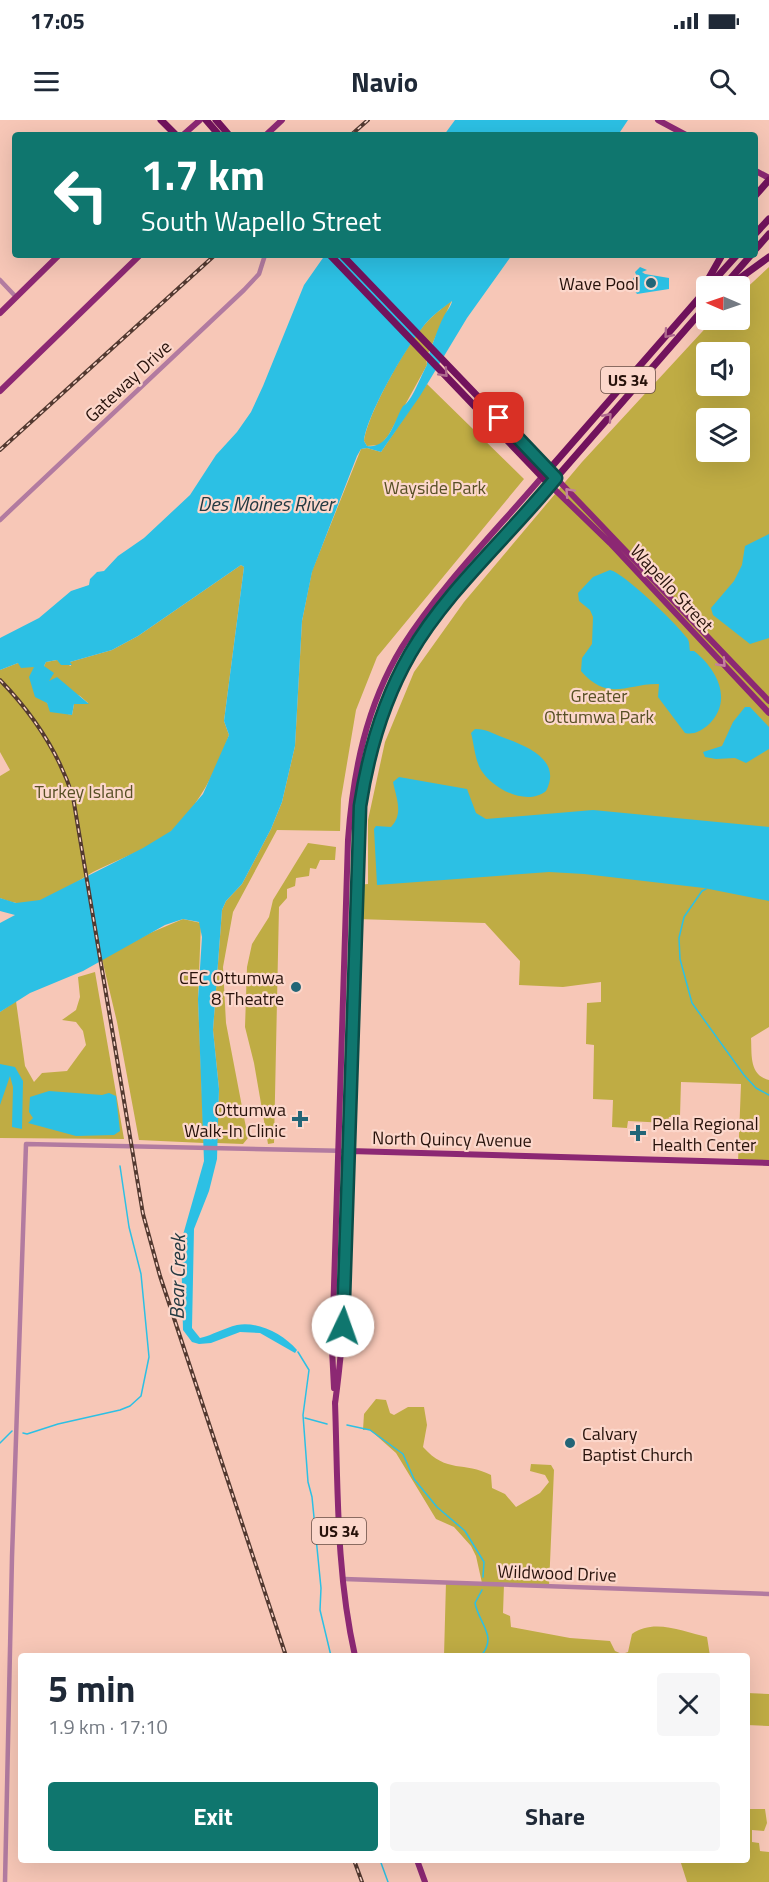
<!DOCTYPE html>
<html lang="en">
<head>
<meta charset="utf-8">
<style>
	:root { --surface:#fff; --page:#f6f6f7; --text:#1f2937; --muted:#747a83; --accent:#0f766e }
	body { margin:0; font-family:"Titillium Web",sans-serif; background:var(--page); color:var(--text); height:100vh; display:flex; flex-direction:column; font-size:22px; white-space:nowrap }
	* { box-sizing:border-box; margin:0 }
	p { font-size:20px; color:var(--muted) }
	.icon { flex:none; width:33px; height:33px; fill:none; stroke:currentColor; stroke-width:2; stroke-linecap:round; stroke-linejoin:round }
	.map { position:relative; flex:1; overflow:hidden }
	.details { position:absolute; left:18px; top:1533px; width:732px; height:210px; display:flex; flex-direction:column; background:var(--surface); border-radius:6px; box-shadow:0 6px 24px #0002 }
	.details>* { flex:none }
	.top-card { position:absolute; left:12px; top:12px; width:746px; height:126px; border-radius:6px; box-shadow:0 6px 24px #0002; background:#0f766e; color:#fff; overflow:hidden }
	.needle { width:39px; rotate:272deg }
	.tools { position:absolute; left:696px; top:156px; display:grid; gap:12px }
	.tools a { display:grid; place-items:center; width:54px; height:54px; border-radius:6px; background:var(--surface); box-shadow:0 6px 24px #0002; font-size:30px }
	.pin { position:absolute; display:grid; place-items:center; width:51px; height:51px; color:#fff; margin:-26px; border-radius:12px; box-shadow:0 3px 9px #0006 }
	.me { position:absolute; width:66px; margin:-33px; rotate:3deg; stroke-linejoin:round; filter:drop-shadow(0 0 4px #0008) }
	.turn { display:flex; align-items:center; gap:21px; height:126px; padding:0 30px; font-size:27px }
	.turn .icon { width:78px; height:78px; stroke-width:2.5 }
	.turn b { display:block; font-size:42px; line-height:51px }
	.round { display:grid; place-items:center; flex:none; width:63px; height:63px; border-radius:6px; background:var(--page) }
	.head { display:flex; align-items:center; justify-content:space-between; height:102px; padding:0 30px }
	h1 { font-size:36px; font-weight:700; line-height:45px }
	.primary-button { display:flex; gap:12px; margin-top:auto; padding:12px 30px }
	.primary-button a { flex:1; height:69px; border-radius:6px; background:var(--accent); color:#fff; font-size:24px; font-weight:700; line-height:69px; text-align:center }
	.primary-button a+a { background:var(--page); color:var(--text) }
	.status { display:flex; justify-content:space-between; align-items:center; height:42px; padding:0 30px; background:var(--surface); direction:ltr }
	.status svg { height:16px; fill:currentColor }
	header { display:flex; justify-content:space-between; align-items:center; height:78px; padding:0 30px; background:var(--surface); font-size:27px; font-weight:700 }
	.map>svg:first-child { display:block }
	.green { fill:#bfac44; fill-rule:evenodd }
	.water { fill:#2cc0e4; fill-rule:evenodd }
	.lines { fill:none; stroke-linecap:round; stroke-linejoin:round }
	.stream { stroke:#2cc0e4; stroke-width:1.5 }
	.minor { stroke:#b27ba0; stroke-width:4.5 }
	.major { stroke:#8c2873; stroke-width:6 }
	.highway { stroke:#72135d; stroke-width:7 }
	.rail-casing { stroke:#533930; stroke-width:4 }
	.rail { stroke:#fcd7cb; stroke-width:1.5; stroke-dasharray:4.5; stroke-linecap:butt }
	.oneway { stroke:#b06b8e }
	.oneway2 { stroke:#c4809f }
	.route-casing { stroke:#0a4d48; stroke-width:15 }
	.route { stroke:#0f766e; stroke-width:10 }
	.poi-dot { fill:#226577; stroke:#fcd7cb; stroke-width:2 }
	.labels { text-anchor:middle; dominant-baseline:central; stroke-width:4.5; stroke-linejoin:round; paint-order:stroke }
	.shield { fill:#fcd7cb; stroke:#674d45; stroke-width:1.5 }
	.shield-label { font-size:16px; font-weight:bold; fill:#27120b }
	.poi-label { font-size:18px; fill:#27120b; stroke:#fcd7cb; text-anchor:end }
	.street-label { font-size:18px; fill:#27120b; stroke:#fcd7cb }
	.park-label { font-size:18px; fill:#585025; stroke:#fcd7cb }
	.water-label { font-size:20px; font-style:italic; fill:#233a42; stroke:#fcd7cb }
</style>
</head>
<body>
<div class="status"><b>17:05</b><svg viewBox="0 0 49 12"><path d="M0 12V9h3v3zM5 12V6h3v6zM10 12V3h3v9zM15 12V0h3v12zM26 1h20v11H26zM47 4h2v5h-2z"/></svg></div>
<header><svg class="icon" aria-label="menu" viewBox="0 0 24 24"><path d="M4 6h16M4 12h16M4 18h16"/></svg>Navio<svg class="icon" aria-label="search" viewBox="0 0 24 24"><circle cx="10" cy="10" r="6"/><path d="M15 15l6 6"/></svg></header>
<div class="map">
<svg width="769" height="1762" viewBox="0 0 769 1762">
	<rect width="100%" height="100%" fill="#f7c7b7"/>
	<path class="green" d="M769,147V907L751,918C752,935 749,955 769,960V1043L738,1042L741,964L681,962L680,996L669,997L667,1003L628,1001L627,1008L612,1007L613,980L593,979L594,925L586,924L587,883L601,882V862L563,867L519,865L520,841L485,803L356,799L357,765L368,764V700L385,622L414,552L464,482L582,342L713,200H740V174ZM706,232H740V266H706ZM706,298H740V332H706Z
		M452,180L426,238L427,245L388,316L380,325L367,326L364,321C368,293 407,223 427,202C434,194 444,187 452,180Z
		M427,264L524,359L377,537L356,590L341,679L340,711L277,710L233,792L223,847L226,903L248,1018L243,1024L217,1023L219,969L213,910L222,790L226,781L242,764L271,709L282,682L295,626L302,501L312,451L361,329L367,328L381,332Z
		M241,445L244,447L224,601L229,615C217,649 202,679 177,706C155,728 120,738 93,752C74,763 53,779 31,783C20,785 10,782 0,778V656L10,650L0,632V550L18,543L34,547L47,583L54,591L72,595L74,584L88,583L80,576L49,561L44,546L46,542L57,540L71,546L70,542L112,530L138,516Z
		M308,723L336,727L335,740H320L316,749L310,748L309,756L296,758L295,766L287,769V778L279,787L274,1023L268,1024L254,943L245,907L247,847L252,824L269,797L273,780Z
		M183,799L201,803L198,879L204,1023L139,1020L117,902L102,839L150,813Z
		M95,852L124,1019L0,1018V892L16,881L25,946L34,962L42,953L67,951L86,925L83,911L76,902L62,900L76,890L80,877L78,857Z
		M376,1279L386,1280L390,1293L394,1295L408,1287H424L427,1305L423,1327C447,1354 464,1341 491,1355L492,1368L505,1374L516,1387L540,1373L549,1362L545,1355L530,1351L531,1344L551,1345L554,1350L549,1466L504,1464L503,1493L510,1496L511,1507L570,1518L610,1521L615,1531L622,1534L628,1532L632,1514C654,1498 684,1512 707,1517L710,1536H444L446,1462L482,1463L476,1436L471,1426L454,1407L436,1399L396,1333L369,1309L363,1310L364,1294Z
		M747,1573L769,1574V1606L747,1605Z
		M747,1689H765L767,1703L764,1711L752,1710V1722L759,1723L760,1731L769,1732V1762H687L680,1740H747Z"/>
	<path class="water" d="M455,0H628L618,15H444Z
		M325,135H512L467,198L420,276L381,332L367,328L361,329L357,336L312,452L302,501L295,626L282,682L271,709L242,764L226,781L222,790L213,910L219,969L217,1039L209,1071L194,1109L192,1208L200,1218C213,1215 224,1208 237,1205C258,1201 283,1214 297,1230L295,1233L260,1213L240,1212L211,1223L199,1224L192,1222L183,1210L181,1122L204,1041L198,879L202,817L199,802L183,799L165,805L83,851L30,873L0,892V803L15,795L0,791V778L16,783L40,780L143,728L171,711L203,674L229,615L224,601L244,447L241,445L138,516L112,530L70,542L72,545H61L57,540L46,542L44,546L54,553L49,561L57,557L89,584H74L72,595L50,592L47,583L35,577L29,557L34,547L21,548L18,543L0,550V518L39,498L71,471L89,465L90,459L97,452L104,451L118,436L144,418L190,375L216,335L237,312L251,292L263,266L304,165ZM452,181C451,187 446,191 443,198C440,203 426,240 427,245C421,255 412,282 403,286C394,301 389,329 367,326L364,321C367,294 408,223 427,202C434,194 444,187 452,181Z
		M640,147L647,150L642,152L645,154L669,158V169L637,174L634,170L633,158L637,157L635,152Z
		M769,414V518L750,524L713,495L711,488L734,461L742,445L745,426Z
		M610,450C624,453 678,505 687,518C690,522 689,526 690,531H694C718,550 734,582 707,606C700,611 694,615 685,613L658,577L659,564C627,563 609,583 581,551L582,538L592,524L593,497L590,490L579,481L578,473L593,457Z
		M745,587H750L769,607V629L746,643L735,638L716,639L705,637L703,632L722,626L733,602Z
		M475,609C487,609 491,613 502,617C524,625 563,639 546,671C526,687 492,668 481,650C475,640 474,624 471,613Z
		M399,657L467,669L476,693L486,699L593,690L769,707V781L704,768L584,754L549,752L377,765L374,709L376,706L391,707C404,694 396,677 393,662Z
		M0,944L15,947L23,961L22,1009L12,1007L13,967L10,956L0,985Z
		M49,971L102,975L109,973L116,976L120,1011L114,1015L76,1016L28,1003L33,998L29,992L30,977Z"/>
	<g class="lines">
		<path class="stream" d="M638,137L641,135
			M706,769L702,771L684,797L679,818L680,839L692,883L744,955L756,968L769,975
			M298,1232L309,1250L303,1295L308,1362L312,1377L321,1468L320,1490L331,1536
			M305,1298L327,1304
			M347,1305L370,1310L403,1334L414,1359L437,1387L465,1411L484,1442L483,1457
			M23,1313L27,1314L58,1304L120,1290L130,1286L141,1276L149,1237L141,1154L129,1107L120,1046
			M0,1323L12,1311
			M481,1536C498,1516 479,1504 475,1483L482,1470
			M380,1740L388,1762"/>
		<path class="minor" d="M0,160L16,177
			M0,400L244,170L259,154L265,135
			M344,1459L769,1474
			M5,1762L12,1437L26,1024L350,1031"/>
		<path class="major" d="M658,0L686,15
			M183,15L200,0
			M266,15L282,0
			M754,50L769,58
			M0,193L59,135
			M0,271L140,135
			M556,358L769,581
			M350,1031L769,1043
			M334,1268L332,1229L348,720C353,652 366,586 402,527C441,466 495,412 542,357
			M335,1282C338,1367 336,1452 355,1536
			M335,1284C354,1143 350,999 354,857C357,751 352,650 400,553C433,486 501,422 550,365L610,423L769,593
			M417,1740L425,1762"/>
		<path class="highway" d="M161,0L176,15
			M206,0L219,15
			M216,0L229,15
			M754,77L769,60
			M754,115L769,99
			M754,131L769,114
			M330,135L550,365L706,186
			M342,135L556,358
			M709,166L737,135
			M724,166L751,135
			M729,166L769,137
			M701,172L722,135
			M546,353L706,170"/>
		<defs>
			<path id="rail" d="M351,15L368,0
				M0,330L215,135
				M0,560C32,593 59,633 73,677L143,1094L160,1156L286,1536
				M354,1740L362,1762"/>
		</defs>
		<use href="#rail" class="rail-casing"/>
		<use href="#rail" class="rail"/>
	</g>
	<defs><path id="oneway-chevron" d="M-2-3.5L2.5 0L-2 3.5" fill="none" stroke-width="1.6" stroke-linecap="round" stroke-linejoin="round" transform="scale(1.5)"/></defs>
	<g class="oneway">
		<use href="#oneway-chevron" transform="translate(668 214) rotate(131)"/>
		<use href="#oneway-chevron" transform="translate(444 253) rotate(47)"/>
		<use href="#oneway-chevron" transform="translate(608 297) rotate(-48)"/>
	</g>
	<g class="oneway2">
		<use href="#oneway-chevron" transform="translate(569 372) rotate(-133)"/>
		<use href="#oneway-chevron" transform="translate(722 543) rotate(47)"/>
	</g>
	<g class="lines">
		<defs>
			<path id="route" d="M343,1206L360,686C368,634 383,581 410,534C447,470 509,416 556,358L499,298"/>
		</defs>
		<use href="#route" class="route-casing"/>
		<use href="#route" class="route"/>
	</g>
	<g class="poi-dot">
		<circle cx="651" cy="163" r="6"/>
		<circle cx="296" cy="867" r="6"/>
		<path d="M297 990h6v6h6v6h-6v6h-6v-6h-6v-6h6z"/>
		<path d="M635 1004h6v6h6v6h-6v6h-6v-6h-6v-6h6z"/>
		<circle cx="570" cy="1323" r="6"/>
	</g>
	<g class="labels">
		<g class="shield">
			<rect x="601" y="247" width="54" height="26" rx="4.5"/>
			<rect x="312" y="1398" width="54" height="26" rx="4.5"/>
		</g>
		<g class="shield-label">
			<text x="628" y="260">US 34</text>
			<text x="339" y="1411">US 34</text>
		</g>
		<g class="poi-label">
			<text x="639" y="163">Wave Pool</text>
			<text x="284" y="857">CEC Ottumwa<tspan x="284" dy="21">8 Theatre</tspan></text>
			<text x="286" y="989">Ottumwa<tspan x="286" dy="21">Walk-In Clinic</tspan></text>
			<text x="652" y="1003" text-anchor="start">Pella Regional<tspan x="652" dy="21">Health Center</tspan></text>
			<text x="582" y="1313" text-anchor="start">Calvary<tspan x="582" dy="21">Baptist Church</tspan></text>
		</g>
		<g class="street-label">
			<text transform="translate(128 261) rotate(-43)">Gateway Drive</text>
			<text transform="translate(672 468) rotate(47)">Wapello Street</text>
			<text transform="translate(452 1019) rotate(1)">North Quincy Avenue</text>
			<text transform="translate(557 1453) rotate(2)">Wildwood Drive</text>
		</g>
		<g class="park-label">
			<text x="435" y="367">Wayside Park</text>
			<text x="599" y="575">Greater<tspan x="599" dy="21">Ottumwa Park</tspan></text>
			<text x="84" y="671">Turkey Island</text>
		</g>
		<g class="water-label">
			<text x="266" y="383">Des Moines River</text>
			<text transform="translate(177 1157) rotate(-89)">Bear Creek</text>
		</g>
	</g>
</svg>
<div class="tools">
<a><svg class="needle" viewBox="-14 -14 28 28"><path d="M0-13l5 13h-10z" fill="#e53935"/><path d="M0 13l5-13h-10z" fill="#747a83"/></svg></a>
<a><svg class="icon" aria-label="sound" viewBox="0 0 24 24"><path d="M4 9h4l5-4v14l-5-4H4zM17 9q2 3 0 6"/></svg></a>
<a><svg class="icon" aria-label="layers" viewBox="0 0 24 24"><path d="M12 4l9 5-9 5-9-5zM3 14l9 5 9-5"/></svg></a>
</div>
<div class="pin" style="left:499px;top:298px;background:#d93025"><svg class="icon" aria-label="arrive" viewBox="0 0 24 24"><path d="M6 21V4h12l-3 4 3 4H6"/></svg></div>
<svg class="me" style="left:343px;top:1206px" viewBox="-20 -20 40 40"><circle r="19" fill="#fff"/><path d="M0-13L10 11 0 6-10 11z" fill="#0f766e"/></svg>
<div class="top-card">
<div class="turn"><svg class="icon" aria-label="left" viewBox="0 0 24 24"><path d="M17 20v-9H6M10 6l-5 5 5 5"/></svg><div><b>1.7 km</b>South Wapello Street</div></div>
</div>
<section class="details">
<div class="head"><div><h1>5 min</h1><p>1.9 km · 17:10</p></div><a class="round"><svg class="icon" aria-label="close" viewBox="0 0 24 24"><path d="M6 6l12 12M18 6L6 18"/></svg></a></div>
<div class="primary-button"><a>Exit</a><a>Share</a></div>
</section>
</div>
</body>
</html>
